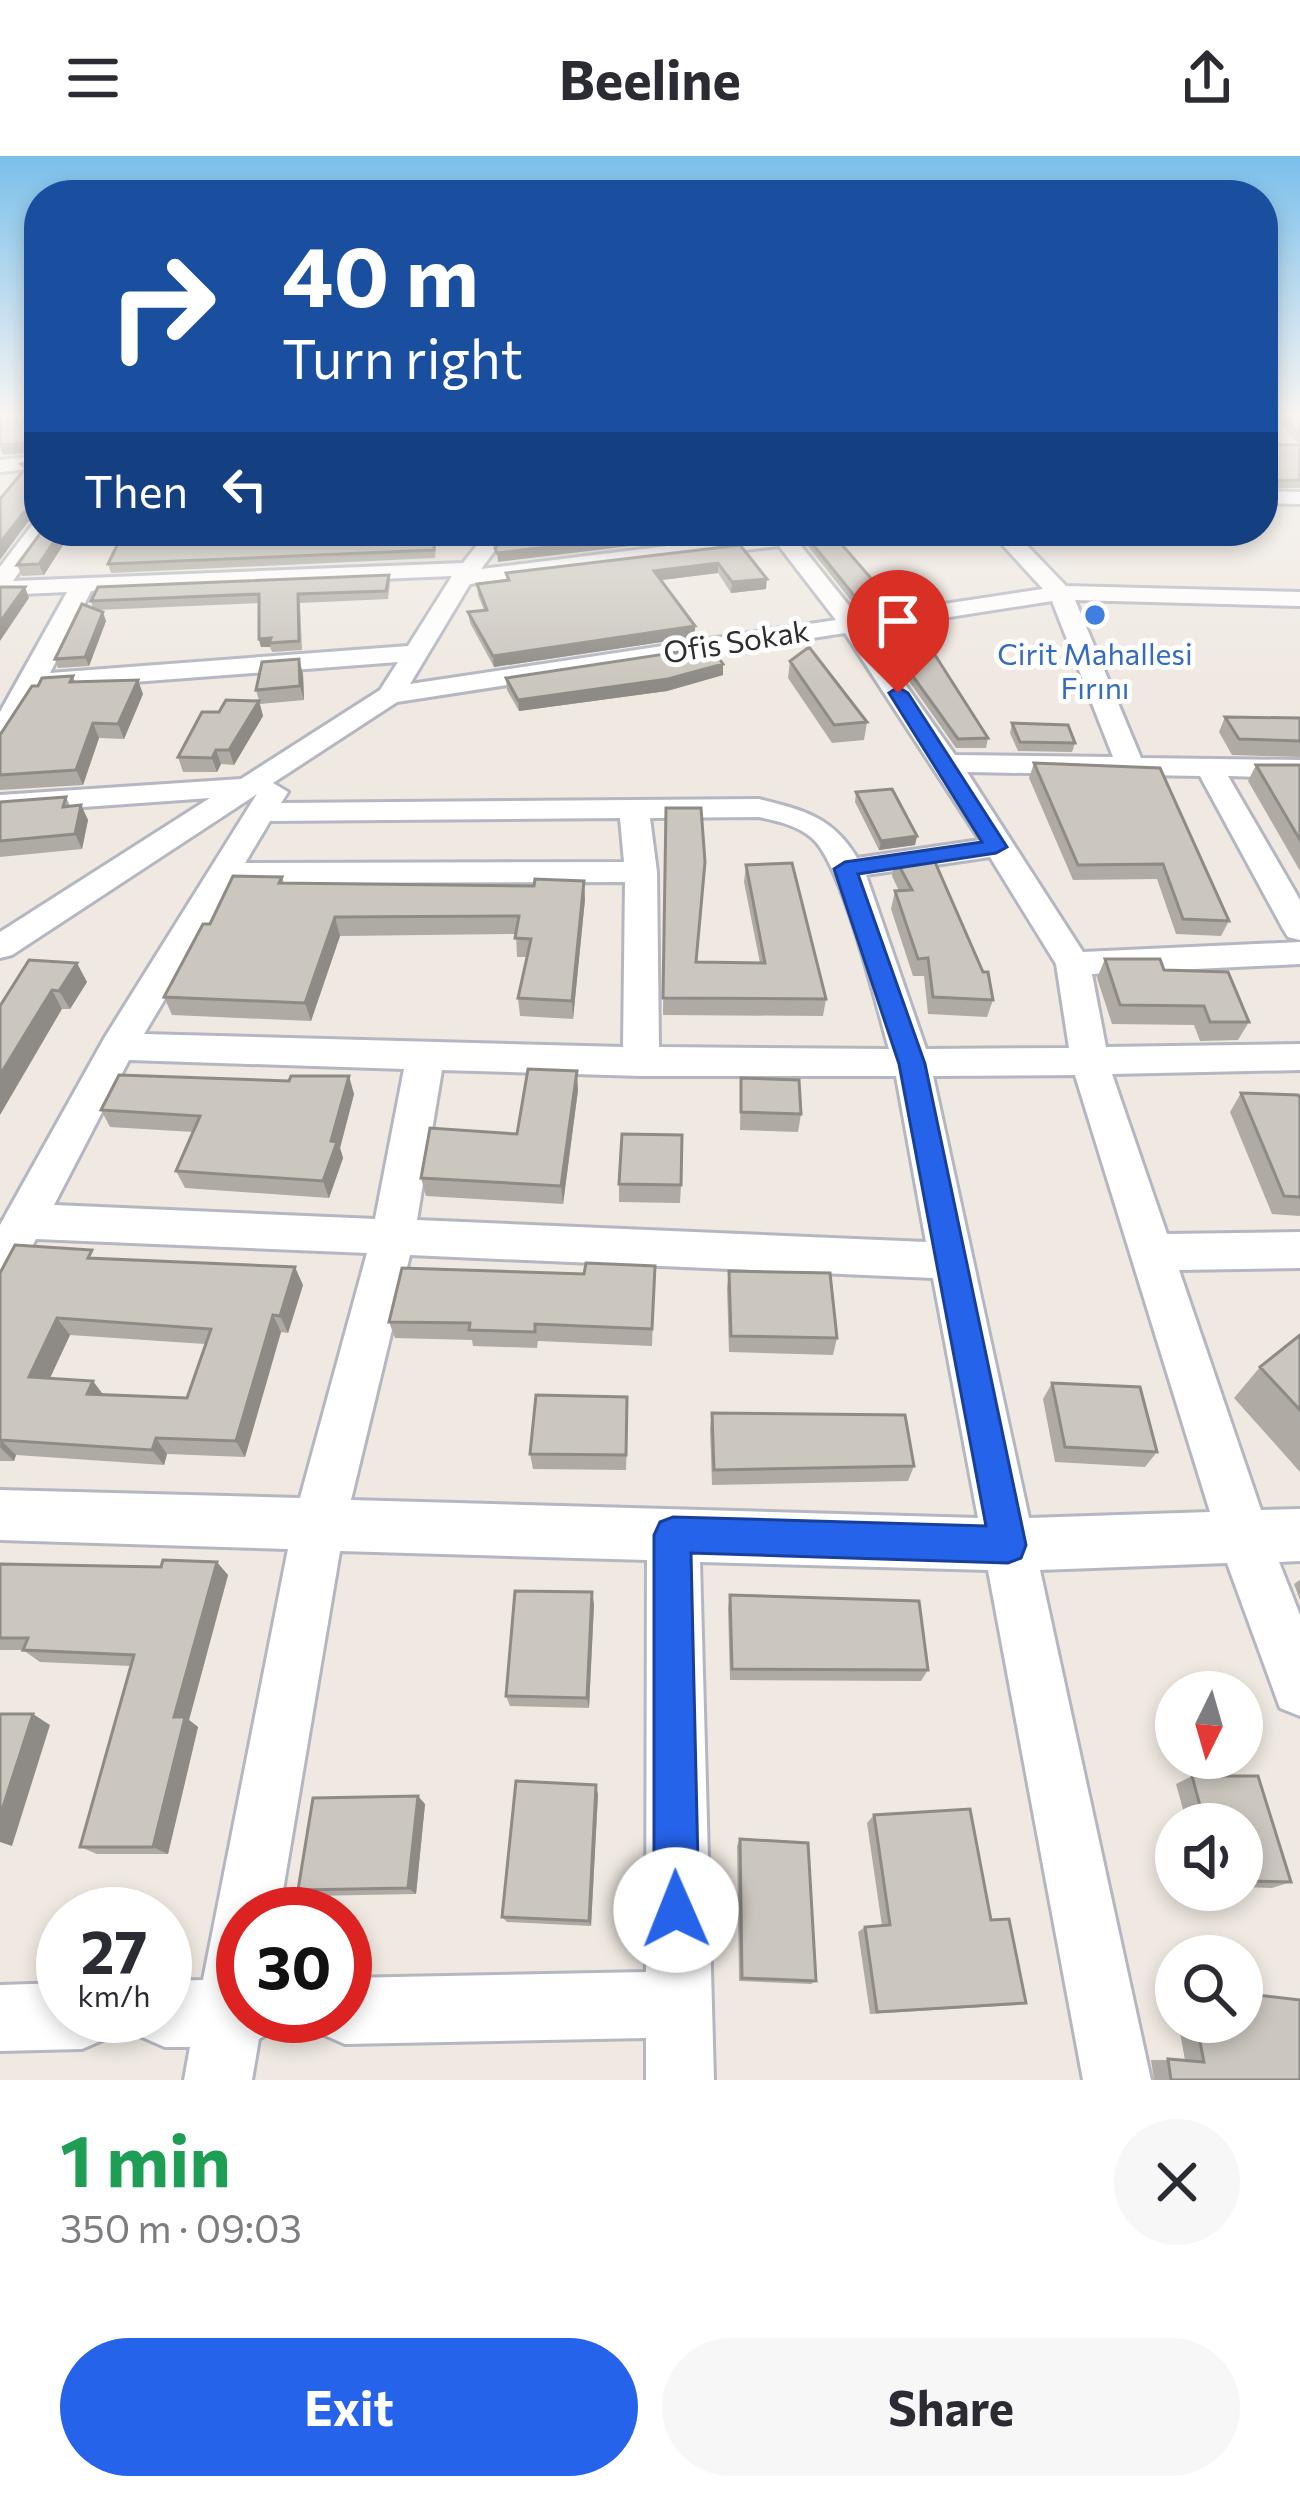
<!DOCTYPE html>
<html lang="en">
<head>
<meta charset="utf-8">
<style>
	:root { --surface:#fff; --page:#f7f7f7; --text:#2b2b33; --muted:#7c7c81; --accent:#2563eb }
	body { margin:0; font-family:Commissioner,sans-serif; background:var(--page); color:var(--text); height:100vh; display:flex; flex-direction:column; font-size:45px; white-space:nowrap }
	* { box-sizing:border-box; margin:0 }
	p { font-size:39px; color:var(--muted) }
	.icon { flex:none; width:66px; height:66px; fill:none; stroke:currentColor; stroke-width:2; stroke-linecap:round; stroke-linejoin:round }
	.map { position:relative; height:1924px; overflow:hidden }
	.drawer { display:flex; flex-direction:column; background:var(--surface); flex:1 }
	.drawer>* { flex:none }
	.guide { position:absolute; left:24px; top:24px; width:1254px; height:366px; border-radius:48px; box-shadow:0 6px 18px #0003; background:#1a4fa0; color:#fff; overflow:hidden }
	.needle { width:78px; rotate:185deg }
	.controls { position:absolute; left:1155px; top:1515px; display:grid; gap:24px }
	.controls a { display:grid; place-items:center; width:108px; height:108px; border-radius:50%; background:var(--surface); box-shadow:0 6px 18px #0003; font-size:60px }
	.speed { position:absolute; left:36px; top:1731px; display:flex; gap:24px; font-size:60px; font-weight:700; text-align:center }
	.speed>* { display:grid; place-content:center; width:156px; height:156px; border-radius:50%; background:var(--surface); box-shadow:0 6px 18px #0003; line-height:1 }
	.speed small { font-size:30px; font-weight:400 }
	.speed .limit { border:18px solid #d22; background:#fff; color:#111 }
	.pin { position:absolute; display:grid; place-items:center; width:102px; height:102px; color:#fff; margin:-123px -51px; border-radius:50% 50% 50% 0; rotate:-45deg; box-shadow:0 0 12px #0007 }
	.pin .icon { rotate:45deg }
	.me { position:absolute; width:132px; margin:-66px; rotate:359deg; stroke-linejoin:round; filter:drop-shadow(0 0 9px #0008) }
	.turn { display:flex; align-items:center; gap:42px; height:252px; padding:0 60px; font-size:54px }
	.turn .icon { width:156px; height:156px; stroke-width:2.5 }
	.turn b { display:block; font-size:84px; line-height:102px }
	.then { display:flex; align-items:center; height:114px; padding:0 60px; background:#0003; gap:24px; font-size:45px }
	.round { display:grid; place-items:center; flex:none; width:126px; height:126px; border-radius:63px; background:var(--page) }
	.summary { display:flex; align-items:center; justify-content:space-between; height:204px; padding:0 60px }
	h1 { font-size:72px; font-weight:700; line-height:90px; color:#1e9e55 }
	.button { display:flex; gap:24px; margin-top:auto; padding:24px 60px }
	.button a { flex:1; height:138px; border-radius:72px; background:var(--accent); color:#fff; font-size:48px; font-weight:700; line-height:138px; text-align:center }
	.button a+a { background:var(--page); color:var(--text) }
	header { display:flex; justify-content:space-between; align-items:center; height:156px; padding:0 60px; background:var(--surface); font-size:54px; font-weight:700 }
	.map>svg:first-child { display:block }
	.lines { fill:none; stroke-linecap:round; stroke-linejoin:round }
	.minor-casing { stroke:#b4b7c1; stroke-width:6 }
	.minor { fill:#fff; fill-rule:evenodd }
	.wall { fill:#afaba4; fill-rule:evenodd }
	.shaded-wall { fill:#8e8b86 }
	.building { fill:#cbc7bf; stroke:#8e8b86; stroke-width:3; fill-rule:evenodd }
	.route { fill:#2563eb; stroke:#184099; stroke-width:3 }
	.shop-dot { fill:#3f7fe0; stroke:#fff; stroke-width:4.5 }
	.labels { text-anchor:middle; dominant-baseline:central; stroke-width:10; stroke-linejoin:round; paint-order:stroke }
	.far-street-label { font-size:30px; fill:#2e2e2e; stroke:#fff }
	.far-shop-label { font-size:30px; fill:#366cbe; stroke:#fff }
</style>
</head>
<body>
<header><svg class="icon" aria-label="menu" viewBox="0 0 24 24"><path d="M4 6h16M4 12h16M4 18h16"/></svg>Beeline<svg class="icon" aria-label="share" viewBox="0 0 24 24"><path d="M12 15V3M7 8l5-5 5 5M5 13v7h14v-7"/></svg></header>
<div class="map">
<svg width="1300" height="1924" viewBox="0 0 1300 1924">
	<rect width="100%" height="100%" fill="#efe9e1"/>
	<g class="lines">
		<defs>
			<path id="minor" d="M39,300V312L0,316V304Z
				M1263,335L1300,336V348L1263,347Z
				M39,367V375H48L13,425L463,407L488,375H510L481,413L789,375L858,461L1043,433L990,375H1013L1066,430L1300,436V450L1075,444L1141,602L1300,604V622L1228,620L1300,744V784L1288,781L1283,773L1200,620L967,616L1083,796L1300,786V808L1092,818L1106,891L1300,888V914L1112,918L1167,1078L1300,1076V1112L1179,1114L1261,1354L1300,1353V1405L1279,1406L1300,1459V1560L1280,1552L1227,1407L1040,1414L1151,1924H1083L988,1414L700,1406L714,1924H646V1882L345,1888L322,1878L314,1860H345V1822L646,1816L647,1404L340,1395L279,1758H243V1860H274L266,1879L259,1883L252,1924H184L190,1891H165L142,1881L133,1860H165V1825L203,1824L288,1393L0,1384V1334L300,1342L367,1097L36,1083L15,1123L0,1128V1069L105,881L257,638L12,799L0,802V776L210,642L0,657V639L241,623L380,534L398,506L41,533L10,582L0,584V556L67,436L0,439V411L32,369ZM779,390L836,464L410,528L470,428ZM452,420L408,490L50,517L91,435ZM1052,445L1113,601L955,599L867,474ZM845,477L980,684L857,702C833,661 803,654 759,643L281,647L288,636L273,627L397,546ZM759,661C777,665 797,669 812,682C842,707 876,848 889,893L659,891L657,716L650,662ZM620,662L624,706L245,707L270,665ZM990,701L1056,808L1069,892L926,893L866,719ZM625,726L623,891L144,878L234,727ZM129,904L404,913L375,1063L54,1049ZM442,914L641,920H896L926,1086L417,1064ZM1075,919L1210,1356L1029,1362L933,920ZM410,1099L933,1122L978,1362L351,1344Z
				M63,1827V1860H115L105,1883L82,1893L0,1895V1829Z"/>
		</defs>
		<use href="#minor" class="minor-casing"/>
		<use href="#minor" class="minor"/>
	</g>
	<path class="wall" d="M1271,256H1300V332H1263V288L1299,289Z
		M42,375H72L44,419L22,420L17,409Z
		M124,375H437L435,402L111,417L108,408Z
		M796,375H830L888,452L860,456Z
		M740,389L766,433L731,437L718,417L661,424L695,470V481L494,511L470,467L468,456L484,454L478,439L477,428L507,425L506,417Z
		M389,419L390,427L388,443L300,447L302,494L272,496L270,491H261L259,483V447L97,454L106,465L89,510L58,512L55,503L93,452L91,445Z
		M876,469L988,582L986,592H956L875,477Z
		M790,505L867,566L864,584L832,587L788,522Z
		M303,518L304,544L260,548L256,534Z
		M723,519L667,535L519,555L507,534L506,522Z
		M73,520L75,526L143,538L124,583L99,582L83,629L0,634V579L38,530Z
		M259,545L263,560L234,609L221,608L217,616H183L178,601L219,556Z
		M1225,561L1300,562V601L1232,599L1219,576Z
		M1012,567L1075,587L1072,596L1018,595L1010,577Z
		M1034,607L1160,612L1229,765L1221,780L1176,778L1157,723L1073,724L1029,622Z
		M1256,609H1300V715L1248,625Z
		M856,636L917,680L915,689L879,694L855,646Z
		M66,641L70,650L81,649L88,664L82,693L0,701V646Z
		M666,652L697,806L760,807L744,726L746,709L826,843L823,860L663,859Z
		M895,702L993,844L987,861L928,858L924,820H913L891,753L895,735H899L892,720Z
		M282,721L284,727L585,743L573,863L520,860L518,842L527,801H517L516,778L340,780L311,865L172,859L164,841L210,768Z
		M1105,803L1164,814L1249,866L1238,884L1200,885L1194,869L1112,868L1097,822Z
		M29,804L87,826L70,853H62Z
		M741,922L801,958L798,976L740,974Z
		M578,934L563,1048L426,1040L421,1022L517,978Z
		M1241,937L1300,942V1060L1272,1058L1230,956Z
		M354,938L340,992L343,1002L329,1042L185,1032L176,1015L193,976L110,971L101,954Z
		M619,1028L681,1029L680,1047L619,1046Z
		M98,1102L303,1129L288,1177L281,1176L245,1301L167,1298L164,1309L16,1299L14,1305H0V1117ZM70,1179L205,1188L187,1242L103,1238L50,1222Z
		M655,1110L652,1190L538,1185L537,1192L473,1190L472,1184L395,1182L389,1166L584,1118Z
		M729,1115L837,1182L833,1199L729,1196L727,1132Z
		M1300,1179V1316L1234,1242L1260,1211Z
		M1052,1227L1157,1296L1145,1311L1055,1306L1043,1243Z
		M628,1257L626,1314L533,1313L530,1298Z
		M712,1257L914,1310L908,1325L712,1329L710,1272Z
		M0,1408L228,1419L189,1564L198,1571L168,1698H97L80,1691L131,1510L40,1506L23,1494H0Z
		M1300,1424V1444L1294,1428Z
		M730,1439L928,1514L921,1525L730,1524L728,1452Z
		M594,1448L589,1552L510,1550L506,1540Z
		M1192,1620H1258L1291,1726L1272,1732L1242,1731V1668H1187L1176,1628Z
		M598,1638L591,1770L507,1766L502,1761Z
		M425,1648L416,1738L309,1740L298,1734Z
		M874,1659L991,1764L1026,1847L1014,1849L870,1858L858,1776L865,1771L882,1770L867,1667Z
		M740,1683L816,1825L811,1828L739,1825L737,1690Z
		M1257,1839L1300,1924H1154L1151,1904H1185L1178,1866H1242V1841Z"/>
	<path class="shaded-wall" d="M35,286L39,296L3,299L0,291Z
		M38,353L39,364L28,366L0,404V387L24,356Z
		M61,375H72L44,419L39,408Z
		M682,375H723L722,379L498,406L497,397Z
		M718,407V417L654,425V415Z
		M767,423L766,433L731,437L732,426Z
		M25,431L29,442L0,485V466Z
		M889,443L888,452L860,456L861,448Z
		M103,456L106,465L89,510L85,501Z
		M695,470V481L494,511L493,500Z
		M271,482L270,491H261L259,483Z
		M299,503L303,518L304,544L300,530Z
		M723,508V519L667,535L519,555L518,544Z
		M138,524L143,538L124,583L118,568Z
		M259,545L263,560L234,609L229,594Z
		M93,567L99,582L83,629L76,614Z
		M216,594L221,608L217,616L212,602Z
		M81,649L88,664L82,693L75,678Z
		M917,680L915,689L879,694L881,685Z
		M584,725L585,743L573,863L572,845Z
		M335,761L340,780L311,865L305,847Z
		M77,807L87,826L70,853L59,835Z
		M52,834L62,853L0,959V919Z
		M577,915L578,934L563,1048L561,1030Z
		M349,920L354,938L340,992L343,1002L329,1042L323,1025L331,985Z
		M295,1111L303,1129L288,1177L280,1160Z
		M273,1159L281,1176L245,1301L236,1285Z
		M57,1162L70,1179L43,1237L29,1221Z
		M93,1225L105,1241L87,1238Z
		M156,1282L167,1298L164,1309L152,1294Z
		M1,1284L16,1299L14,1305L0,1291Z
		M217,1406L228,1419L189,1564L198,1571L168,1698L153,1691L174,1561Z
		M592,1436L594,1448L589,1552L587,1542Z
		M33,1558L50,1569L12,1690L0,1686V1660Z
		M596,1629L598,1638L591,1770L589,1765Z
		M418,1640L425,1648L416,1738L408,1732Z"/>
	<path class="building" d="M0,256H39V300L35,286L0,289Z
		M1280,256H1300V279Z
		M1263,288L1300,289V324L1263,325Z
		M39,302V355L38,353L24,356L0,387V343L26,312L21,308Z
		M42,375H61L39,408L17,409Z
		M124,375H435L434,394L108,408Z
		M552,375H682L497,397L495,392L501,384L553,378Z
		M802,375H830L889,443L861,448Z
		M740,389L767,423L732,426L718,407L654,415L695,470L493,500L468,456L487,454L477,428L509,424L506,417Z
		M389,419L386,435L298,438L299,485L269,487L271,482L259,483V438L91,445L98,431Z
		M0,431H25L0,466Z
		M82,448L103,456L85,501L55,503Z
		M912,463L988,582L958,583L876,469Z
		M711,491L723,508L668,523L518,544L506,522Z
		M809,491L867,566L834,569L790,505Z
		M299,503L300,530L256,534L262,506Z
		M73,520L70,526L138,524L118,568L93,567L76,614L0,619V579L32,530H38L42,522Z
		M226,544L259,545L229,594H216L212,602L178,601L202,556H219Z
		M1225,561L1300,562V585L1239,583Z
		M1012,567L1068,569L1075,587L1020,586Z
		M1034,607L1160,612L1229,765L1183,763L1163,708L1078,709Z
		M1256,609H1300V684Z
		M892,633L917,680L881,685L856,636Z
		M66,641L63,651L81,649L75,678L0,685V646Z
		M666,652H701L705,706L696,806L765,807L746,709L792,707L826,843L663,842Z
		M931,697L983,816H988L993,844L933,841L928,802L918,803L895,735L912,734L895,702Z
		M233,720L282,721L279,727L534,730L535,723L584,725L572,845L518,842L531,783L515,782L519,760L335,761L305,847L164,841L203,768H210Z
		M1105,803H1160L1164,814L1228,816L1249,866H1210L1204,850L1120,849Z
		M29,804L77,807L59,835L52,834L0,919V850Z
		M528,913L577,915L561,1030L421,1022L430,972L517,978Z
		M119,919L289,925L291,920H349L331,985L337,986L323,1025L176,1015L200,960L101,954Z
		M741,922L799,924L801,958L741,956Z
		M1241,937L1298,939L1300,942V1041L1284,1040Z
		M622,978L682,979L681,1029L619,1028Z
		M15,1089L92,1094L88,1102L295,1111L280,1160L273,1159L236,1285L156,1282L152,1294L1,1284L0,1286V1117ZM57,1162L211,1173L187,1242L87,1238L93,1225L29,1221Z
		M586,1107L655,1110L652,1173L535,1168V1176L469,1174L470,1167L389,1166L402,1112L584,1118Z
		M729,1115L830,1117L837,1182L731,1180Z
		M1300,1179V1254L1260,1211Z
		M1052,1227L1140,1231L1157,1296L1065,1291Z
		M536,1239L627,1241L626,1299L530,1298Z
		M712,1257L905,1259L914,1310L714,1314Z
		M163,1404L217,1406L174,1561H185L153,1691H80L134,1499L23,1494L28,1482H0V1408L161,1411Z
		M515,1435L592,1436L587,1542L506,1540Z
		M730,1439L919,1445L928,1514L732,1513Z
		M0,1558H33L0,1660Z
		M1192,1620H1258L1291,1726L1242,1725V1668H1205Z
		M516,1625L596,1629L589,1765L502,1761Z
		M418,1640L408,1732L298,1734L313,1642Z
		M970,1653L991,1764L1009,1763L1026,1847L877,1856L865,1771L890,1769L874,1659Z
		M740,1683L808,1687L816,1825L742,1822Z
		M1257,1839L1300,1844V1924H1171L1168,1903L1204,1906L1196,1866H1242V1842L1258,1843Z"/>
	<linearGradient id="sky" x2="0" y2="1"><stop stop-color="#7abfeb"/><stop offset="0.49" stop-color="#f8f5f2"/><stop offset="1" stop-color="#f8f5f2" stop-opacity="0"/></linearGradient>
	<rect width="1300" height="525" fill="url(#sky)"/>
	<path class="route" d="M898,531L908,537L1007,691L996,697L858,718L925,908L1026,1389L1021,1402L1008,1407L691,1397L699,1754L692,1770L676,1777L661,1770L654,1754V1379L660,1366L673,1361L986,1370L899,908L834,713L845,706L982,686L889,537Z"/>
	<circle class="shop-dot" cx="1095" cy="459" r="12"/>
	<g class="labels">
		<g class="far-street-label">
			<text transform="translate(736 484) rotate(-9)">Ofis Sokak</text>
		</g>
		<g class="far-shop-label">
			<text x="1095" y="496">Cirit Mahallesi<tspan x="1095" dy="34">Fırını</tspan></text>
		</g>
	</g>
</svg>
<div class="controls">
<a><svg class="needle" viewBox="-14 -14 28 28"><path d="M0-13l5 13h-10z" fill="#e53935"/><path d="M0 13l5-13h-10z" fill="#7c7c81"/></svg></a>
<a><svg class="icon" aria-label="sound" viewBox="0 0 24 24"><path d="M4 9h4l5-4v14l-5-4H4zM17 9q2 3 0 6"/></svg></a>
<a><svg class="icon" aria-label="search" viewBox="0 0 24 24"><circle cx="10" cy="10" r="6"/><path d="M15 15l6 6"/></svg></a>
</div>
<div class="speed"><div>27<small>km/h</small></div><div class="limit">30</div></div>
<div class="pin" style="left:898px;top:537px;background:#d93025"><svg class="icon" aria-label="arrive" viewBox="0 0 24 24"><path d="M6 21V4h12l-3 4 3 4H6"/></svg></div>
<svg class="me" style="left:676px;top:1754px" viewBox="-20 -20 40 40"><circle r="19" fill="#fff"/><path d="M0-13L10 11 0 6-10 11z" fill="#2563eb"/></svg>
<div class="guide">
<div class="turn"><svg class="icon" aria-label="right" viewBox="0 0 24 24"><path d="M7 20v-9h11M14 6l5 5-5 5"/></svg><div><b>40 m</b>Turn right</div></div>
<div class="then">Then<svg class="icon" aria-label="left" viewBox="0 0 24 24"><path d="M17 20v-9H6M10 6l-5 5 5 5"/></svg></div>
</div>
</div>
<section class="drawer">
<div class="summary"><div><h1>1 min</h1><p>350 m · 09:03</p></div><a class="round"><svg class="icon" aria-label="close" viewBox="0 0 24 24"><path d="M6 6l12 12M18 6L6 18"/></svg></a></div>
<div class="button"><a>Exit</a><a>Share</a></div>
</section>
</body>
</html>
